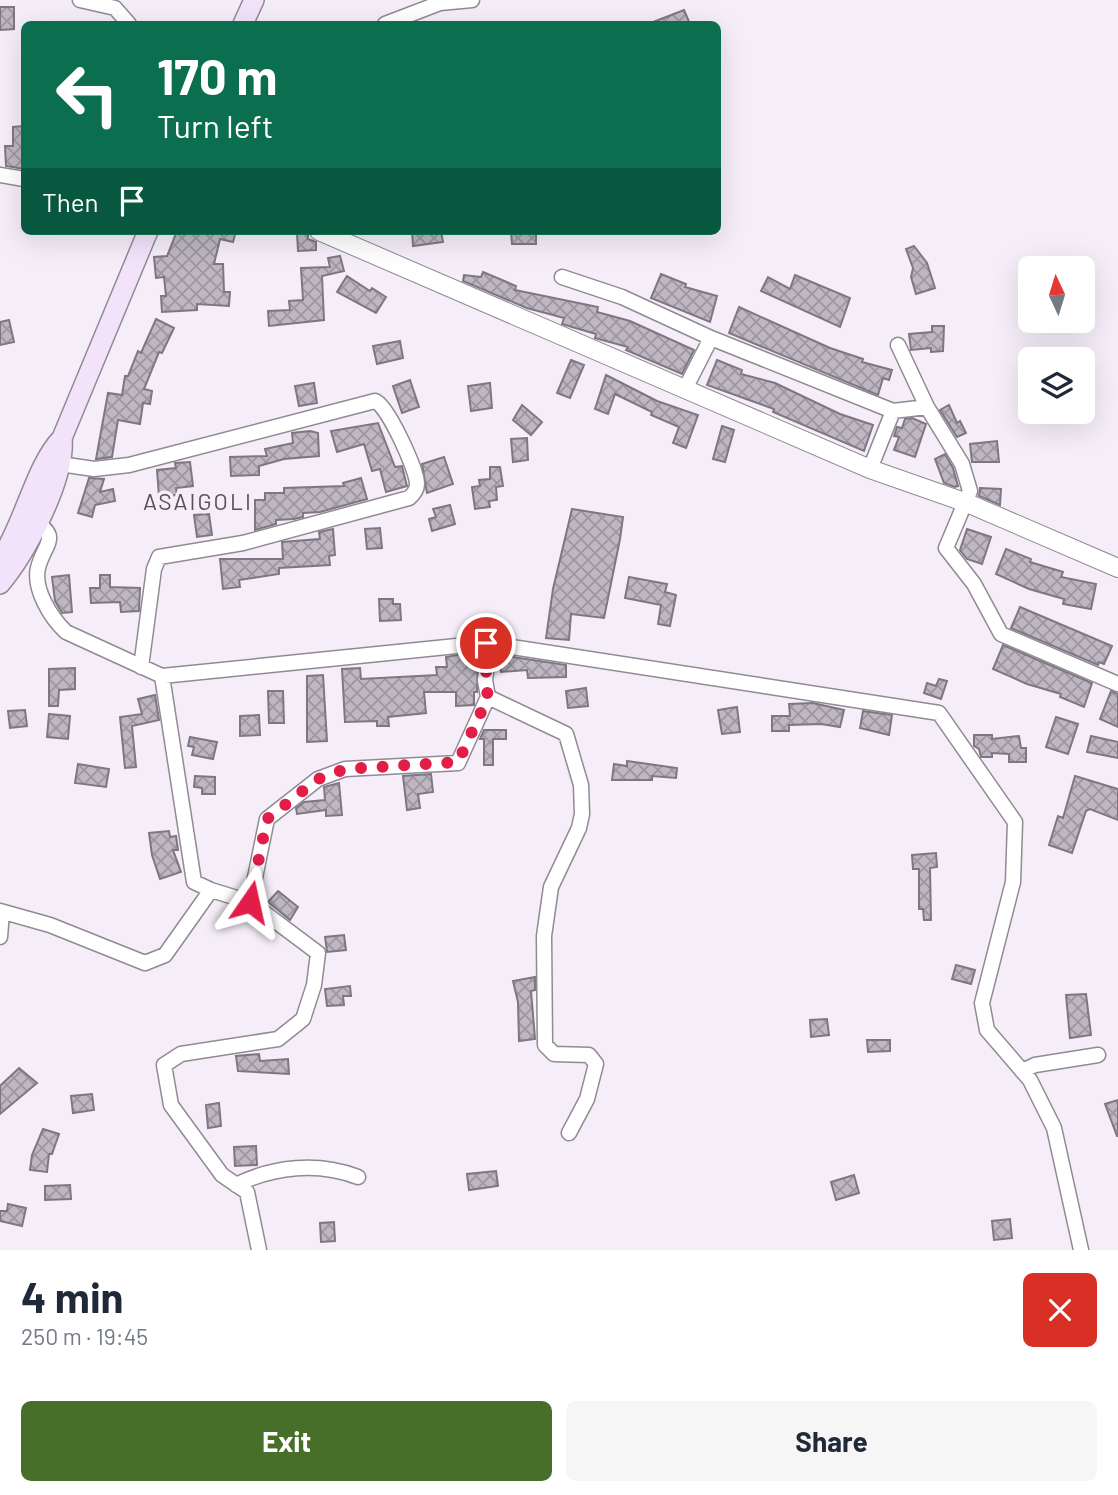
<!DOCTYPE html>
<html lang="en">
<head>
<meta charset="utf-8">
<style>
	:root { --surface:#fff; --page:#f6f6f7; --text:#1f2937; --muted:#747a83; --accent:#476f2a }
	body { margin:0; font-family:Barlow,sans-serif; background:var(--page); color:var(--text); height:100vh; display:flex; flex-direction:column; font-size:26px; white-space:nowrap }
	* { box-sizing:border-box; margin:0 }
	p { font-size:23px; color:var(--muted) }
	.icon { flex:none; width:38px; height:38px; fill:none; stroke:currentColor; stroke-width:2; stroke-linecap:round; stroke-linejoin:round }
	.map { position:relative; height:1250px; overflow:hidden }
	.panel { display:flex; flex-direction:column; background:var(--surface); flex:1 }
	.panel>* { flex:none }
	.guide { position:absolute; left:21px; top:21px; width:700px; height:214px; border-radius:10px; box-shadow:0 7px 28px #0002; background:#0b6e4f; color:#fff; overflow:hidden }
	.needle { width:46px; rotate:356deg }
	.controls { position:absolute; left:1018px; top:256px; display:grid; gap:14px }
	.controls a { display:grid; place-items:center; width:77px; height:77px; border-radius:10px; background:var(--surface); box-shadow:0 7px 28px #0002; font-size:35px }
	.pin { position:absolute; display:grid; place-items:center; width:60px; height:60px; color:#fff; margin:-30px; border:4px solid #fff; border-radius:50%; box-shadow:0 2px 7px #0007 }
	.me { position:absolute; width:77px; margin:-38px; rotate:11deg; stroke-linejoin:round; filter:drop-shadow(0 0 5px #0008) }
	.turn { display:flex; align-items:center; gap:24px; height:147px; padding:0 21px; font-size:32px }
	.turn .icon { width:91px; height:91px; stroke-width:2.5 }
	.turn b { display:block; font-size:49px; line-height:60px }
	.then { display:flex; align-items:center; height:66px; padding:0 21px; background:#0003; gap:14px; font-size:26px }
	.round { display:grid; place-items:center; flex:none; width:74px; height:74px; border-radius:10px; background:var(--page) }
	.overview { display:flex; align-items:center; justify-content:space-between; height:119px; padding:0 21px }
	h1 { font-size:42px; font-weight:700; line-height:52px }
	.cta { display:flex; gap:14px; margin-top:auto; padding:14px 21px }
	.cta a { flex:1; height:80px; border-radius:10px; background:var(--accent); color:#fff; font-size:28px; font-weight:700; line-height:80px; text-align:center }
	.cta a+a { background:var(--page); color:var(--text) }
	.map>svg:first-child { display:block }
	.building { fill:url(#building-cross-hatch); stroke:#7e7781; stroke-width:2 }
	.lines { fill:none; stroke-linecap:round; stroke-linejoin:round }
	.minor-casing { stroke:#918a95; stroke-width:17 }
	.tertiary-casing { stroke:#918a95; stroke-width:20 }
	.secondary-casing { stroke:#918a95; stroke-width:22 }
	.minor { stroke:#fff; stroke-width:14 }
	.tertiary { stroke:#fff; stroke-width:18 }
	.secondary { stroke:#f2e3fa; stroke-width:19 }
	.route { stroke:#e11d48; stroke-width:12; stroke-dasharray:0 21.6 }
	.labels { text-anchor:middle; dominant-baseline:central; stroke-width:7; stroke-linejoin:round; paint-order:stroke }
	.quarter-label { font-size:23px; letter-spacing:2px; fill:#56505a; stroke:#f5eef9 }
</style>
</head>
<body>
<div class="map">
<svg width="1118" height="1250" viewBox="0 0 1118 1250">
	<defs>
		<pattern id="building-cross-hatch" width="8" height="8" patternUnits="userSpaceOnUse" patternTransform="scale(1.75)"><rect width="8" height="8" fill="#beb7c2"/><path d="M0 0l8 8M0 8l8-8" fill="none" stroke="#9c969f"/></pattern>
	</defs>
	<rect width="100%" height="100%" fill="#f5eef9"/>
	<path class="building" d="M0,7H14V29L0,30Z
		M684,10L690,24H648Z
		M23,126L24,169L6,166L5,146H13V127Z
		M177,231H236L233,242L220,239L214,264H223L224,292H230L229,306L197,304V310L162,312L161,296H166L164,277L156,278L154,257L167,256Z
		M412,231H441L443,242L413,246Z
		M511,231H536V244H512Z
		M297,233H308V239L316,242V250L298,251Z
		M914,246L927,263L935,288L916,294L911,277L913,268L906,249Z
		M340,256L344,271L322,276L324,320L269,326L268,311L290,310L289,301L303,300L301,268L330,267L328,258Z
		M483,272L516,286L515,290L598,307L597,312L630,321L694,350L682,374L626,350L628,347L595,338L596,334L562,324L564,318L527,308L463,281L464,275L481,277Z
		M661,274L686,284L685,287L717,296L710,322L651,298Z
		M795,275L850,298L840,327L761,291L768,277L790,289Z
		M347,276L370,291L372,288L386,297L376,313L337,292Z
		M739,307L830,348L863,359L862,362L892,370L889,380L883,378L878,395L729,333Z
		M156,319L174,328L162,353L159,352L144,389L152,391L150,404L143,403L140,424L118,420L112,457L96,459L108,393L122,395L125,376H128L138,351L141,353Z
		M9,320L14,342L0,345V322Z
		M932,326H944L943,351L931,352V348L911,350L909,334L932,332Z
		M400,341L403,358L377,364L373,346Z
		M571,360L584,365L570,398L557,393Z
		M717,360L742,370L741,374L775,383L840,414L873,425L864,451L773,412L774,409L707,385Z
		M606,375L657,401L698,415L686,448L673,443L679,427L651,415L652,412L615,394L608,414L595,409Z
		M410,380L419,407L402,413L393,386Z
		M314,383L317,403L299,406L295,386Z
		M490,383L492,408L471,411L468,386Z
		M522,405L542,422L531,435L513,420Z
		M949,405L957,423L960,421L966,433L957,437L940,410Z
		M912,418L926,424L915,457L894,450L899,437L894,436L897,427L902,428L905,419Z
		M378,423L395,467L402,466L407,486L386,492L380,469L372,471L364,444L337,452L331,431Z
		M722,426L734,430L725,462L713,459Z
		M310,431L318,433L319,456L284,459L259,466V475L231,476L230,457L267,456L265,449L293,443L292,433Z
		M527,438L528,460L513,462L511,439Z
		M997,441L999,462H972L970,444Z
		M945,454L953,468L958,486L955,487L944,483L935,459Z
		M444,457L453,484L427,493L422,464Z
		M190,462L193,486L176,488L177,495L159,497L157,470L176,468L175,463Z
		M490,467H500L503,486L496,487L497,500L489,501L490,507L475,509L472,487L480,486L479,480L490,479Z
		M89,478L104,479L100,492L113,489L115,501L95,505L92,517L78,513Z
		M361,478L367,499L320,512L303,513V517L294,519L276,520V524L255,530V500H265V493H284V488L344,486L343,483Z
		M980,488L1001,489L1000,505L979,496Z
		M450,505L455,524L432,531L429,519L436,517L433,509Z
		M572,509L623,517L620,539L604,618L571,614L569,640L546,638L553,589Z
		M209,514L212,535L197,537L194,515Z
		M380,528L382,548L367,549L365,529Z
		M333,529L335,555L329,556L330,565L279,568V574L239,580L240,587L223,589L220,559H283L282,542L320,539L319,532Z
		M967,529L991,537L982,564L967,559L960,550Z
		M1006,549L1031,559L1030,562L1063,572L1061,577L1096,584L1091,609L1063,604L1064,599L1029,589L996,574Z
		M69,575L72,612L62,613L55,601L52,577Z
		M100,575H110V587L140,588L139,611L121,612L120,602L91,603L90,588H100Z
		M629,577L667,584L665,592L676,595L670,626L658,624L661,605L625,598Z
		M379,599H393V604H400L401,620L380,621Z
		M1020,607L1112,646L1104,664L1099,662L1098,665L1011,628Z
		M1003,645L1092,683L1084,707L1060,697L1061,694L1027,684L993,669Z
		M458,655L478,657L477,692H474V705L456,706V692H424L426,713L388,717L389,726H377V721L345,722L342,669L360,668L361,679L437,675L436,667H447L446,657Z
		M500,655L566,665V677L528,678L527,670L501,672Z
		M75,668V689L59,690L58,706H49V669Z
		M323,675L327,741L307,742V676Z
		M939,679L947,681L941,699L924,693L927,683L936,686Z
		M586,688L588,706L568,708L566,691Z
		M268,691H283L284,723H269Z
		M1111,691L1118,694V727L1100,719Z
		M155,695L159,720L132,726L136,767L125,768L120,717L142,714L138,699Z
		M813,703L844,710L840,727L821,724L789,725V731H772V716H790L789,704Z
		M737,707L740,732L722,734L718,710Z
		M25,710L27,726L10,728L8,711Z
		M863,711L892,715L889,735L860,728Z
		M49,714L70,716L68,739L47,737Z
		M259,715L260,735L240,736V716Z
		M1056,717L1078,724L1068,754L1046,747Z
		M484,730H506V739H493V765H484V739H480Z
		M974,735H992V739L1019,736L1021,748H1026V762H1009V754L992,753V757H981L979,749L974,746Z
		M1091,736L1118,742V758L1087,752Z
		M190,737L217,742L213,759L192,755L194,747L188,746Z
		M627,761L677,768L676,778L652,776V780H612L614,764L627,766Z
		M78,764L109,769L106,787L75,783Z
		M431,774L433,792L418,794L420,808L407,810L403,776Z
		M195,776L215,777V794H202V788L194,787Z
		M1075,776L1118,789V820L1090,809L1086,811L1072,853L1049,845L1058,816L1063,818Z
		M339,783L342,815L326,816V810L297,814L296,808L304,802L325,800L324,787Z
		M169,831L170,837L176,836L178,850H173L181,872L160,879L152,855L149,833Z
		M936,853L937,867L930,868L931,920H924L923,909H919V869H913L912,855Z
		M278,891L298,907L290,920L268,902Z
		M344,935L346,950L327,952L325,937Z
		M956,965L975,970L971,984L952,979Z
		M535,977V990L531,991L535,1039L519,1041L518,1002L513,981Z
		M350,986L351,996H343L344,1005L327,1006L325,989Z
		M1086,994L1091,1035L1070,1038L1066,995Z
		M827,1019L829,1035L811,1037L810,1020Z
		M867,1040H890V1051L868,1052Z
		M259,1054L260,1061L288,1059L289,1074L238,1071L236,1056Z
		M19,1068L37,1083L0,1114V1086Z
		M92,1094L94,1110L73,1113L71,1096Z
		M1118,1100V1136H1117L1105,1104Z
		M219,1103L221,1126L208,1128L206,1105Z
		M43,1129L59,1134L52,1154H49L47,1172L30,1170L32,1155Z
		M256,1146L257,1165L235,1166L234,1147Z
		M496,1171L498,1186L469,1190L467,1174Z
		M854,1175L859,1193L836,1200L831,1182Z
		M70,1185L71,1199L45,1200V1186Z
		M8,1204L26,1208L22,1226L0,1221V1211H7Z
		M1010,1219L1012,1238L994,1240L992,1221Z
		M334,1222L335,1241L321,1242L320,1223Z"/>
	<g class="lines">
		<defs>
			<path id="minor" d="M80,0L115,8L129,24
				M385,24L440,3L472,0
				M0,175L24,179
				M562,277L622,297L711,338L893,411L927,407
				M898,345L927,407L962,464L970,491L946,548L974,584L1001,634L1118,684
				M685,389L711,338
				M60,464L94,469L129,465L375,401C387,404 417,470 417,484C417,490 414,494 409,498L243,543L159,557L154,569L141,667
				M870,469L893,411
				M31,519C63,537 44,543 38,568C33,589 51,618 66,632L162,676L486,643L939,713L1015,822L1013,882L982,1003L987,1030L1030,1080L1054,1128L1081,1250
				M490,643L485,680L488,697L566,734L581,785L582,814L579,828L551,887L544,936L545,1045L554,1054L589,1055L596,1064L587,1099L569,1133
				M162,676L194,882L211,890L250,902L318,953L314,985L303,1019L278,1039L181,1054L164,1065L171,1105L222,1175L247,1192L259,1250
				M250,902L267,819L318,779L345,769L458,763L488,697
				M0,911L50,925L145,963L165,955L211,890
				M0,937L2,912
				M1022,1071L1035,1065L1098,1055
				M236,1185C274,1166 318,1162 358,1177"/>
			<path id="tertiary" d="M319,231L870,469L967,503L1118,568"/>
			<path id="secondary" d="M243,24L254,0
				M0,560C24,525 35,466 62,438L148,231
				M0,584C26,553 66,478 62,438"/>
		</defs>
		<use href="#minor" class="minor-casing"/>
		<use href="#tertiary" class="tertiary-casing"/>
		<use href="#secondary" class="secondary-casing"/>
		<use href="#minor" class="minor"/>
		<use href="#tertiary" class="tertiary"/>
		<use href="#secondary" class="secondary"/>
	</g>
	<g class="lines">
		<path class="route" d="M250,902L267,819L318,779L345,769L458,762L488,697L485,680L490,643H486"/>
	</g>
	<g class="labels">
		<g class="quarter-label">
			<text x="198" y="501">ASAIGOLI</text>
		</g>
	</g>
</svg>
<div class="controls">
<a><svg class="needle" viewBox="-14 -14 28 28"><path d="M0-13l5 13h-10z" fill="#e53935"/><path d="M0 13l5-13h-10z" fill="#747a83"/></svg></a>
<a><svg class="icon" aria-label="layers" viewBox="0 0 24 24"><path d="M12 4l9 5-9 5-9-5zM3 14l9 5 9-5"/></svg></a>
</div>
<div class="pin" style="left:486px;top:643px;background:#d93025"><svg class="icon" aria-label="arrive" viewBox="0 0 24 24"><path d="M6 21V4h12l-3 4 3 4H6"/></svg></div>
<svg class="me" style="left:250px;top:902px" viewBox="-20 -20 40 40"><path d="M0-17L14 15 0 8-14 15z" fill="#e11d48" stroke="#fff" stroke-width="4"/></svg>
<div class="guide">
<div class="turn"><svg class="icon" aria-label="left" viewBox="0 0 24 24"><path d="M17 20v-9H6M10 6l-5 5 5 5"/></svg><div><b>170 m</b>Turn left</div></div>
<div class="then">Then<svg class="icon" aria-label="arrive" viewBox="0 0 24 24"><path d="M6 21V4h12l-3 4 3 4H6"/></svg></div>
</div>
</div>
<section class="panel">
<div class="overview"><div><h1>4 min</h1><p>250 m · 19:45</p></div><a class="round" style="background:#d93025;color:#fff"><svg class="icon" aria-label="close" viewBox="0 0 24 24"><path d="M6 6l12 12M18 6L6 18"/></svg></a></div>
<div class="cta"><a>Exit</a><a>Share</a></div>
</section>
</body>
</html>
